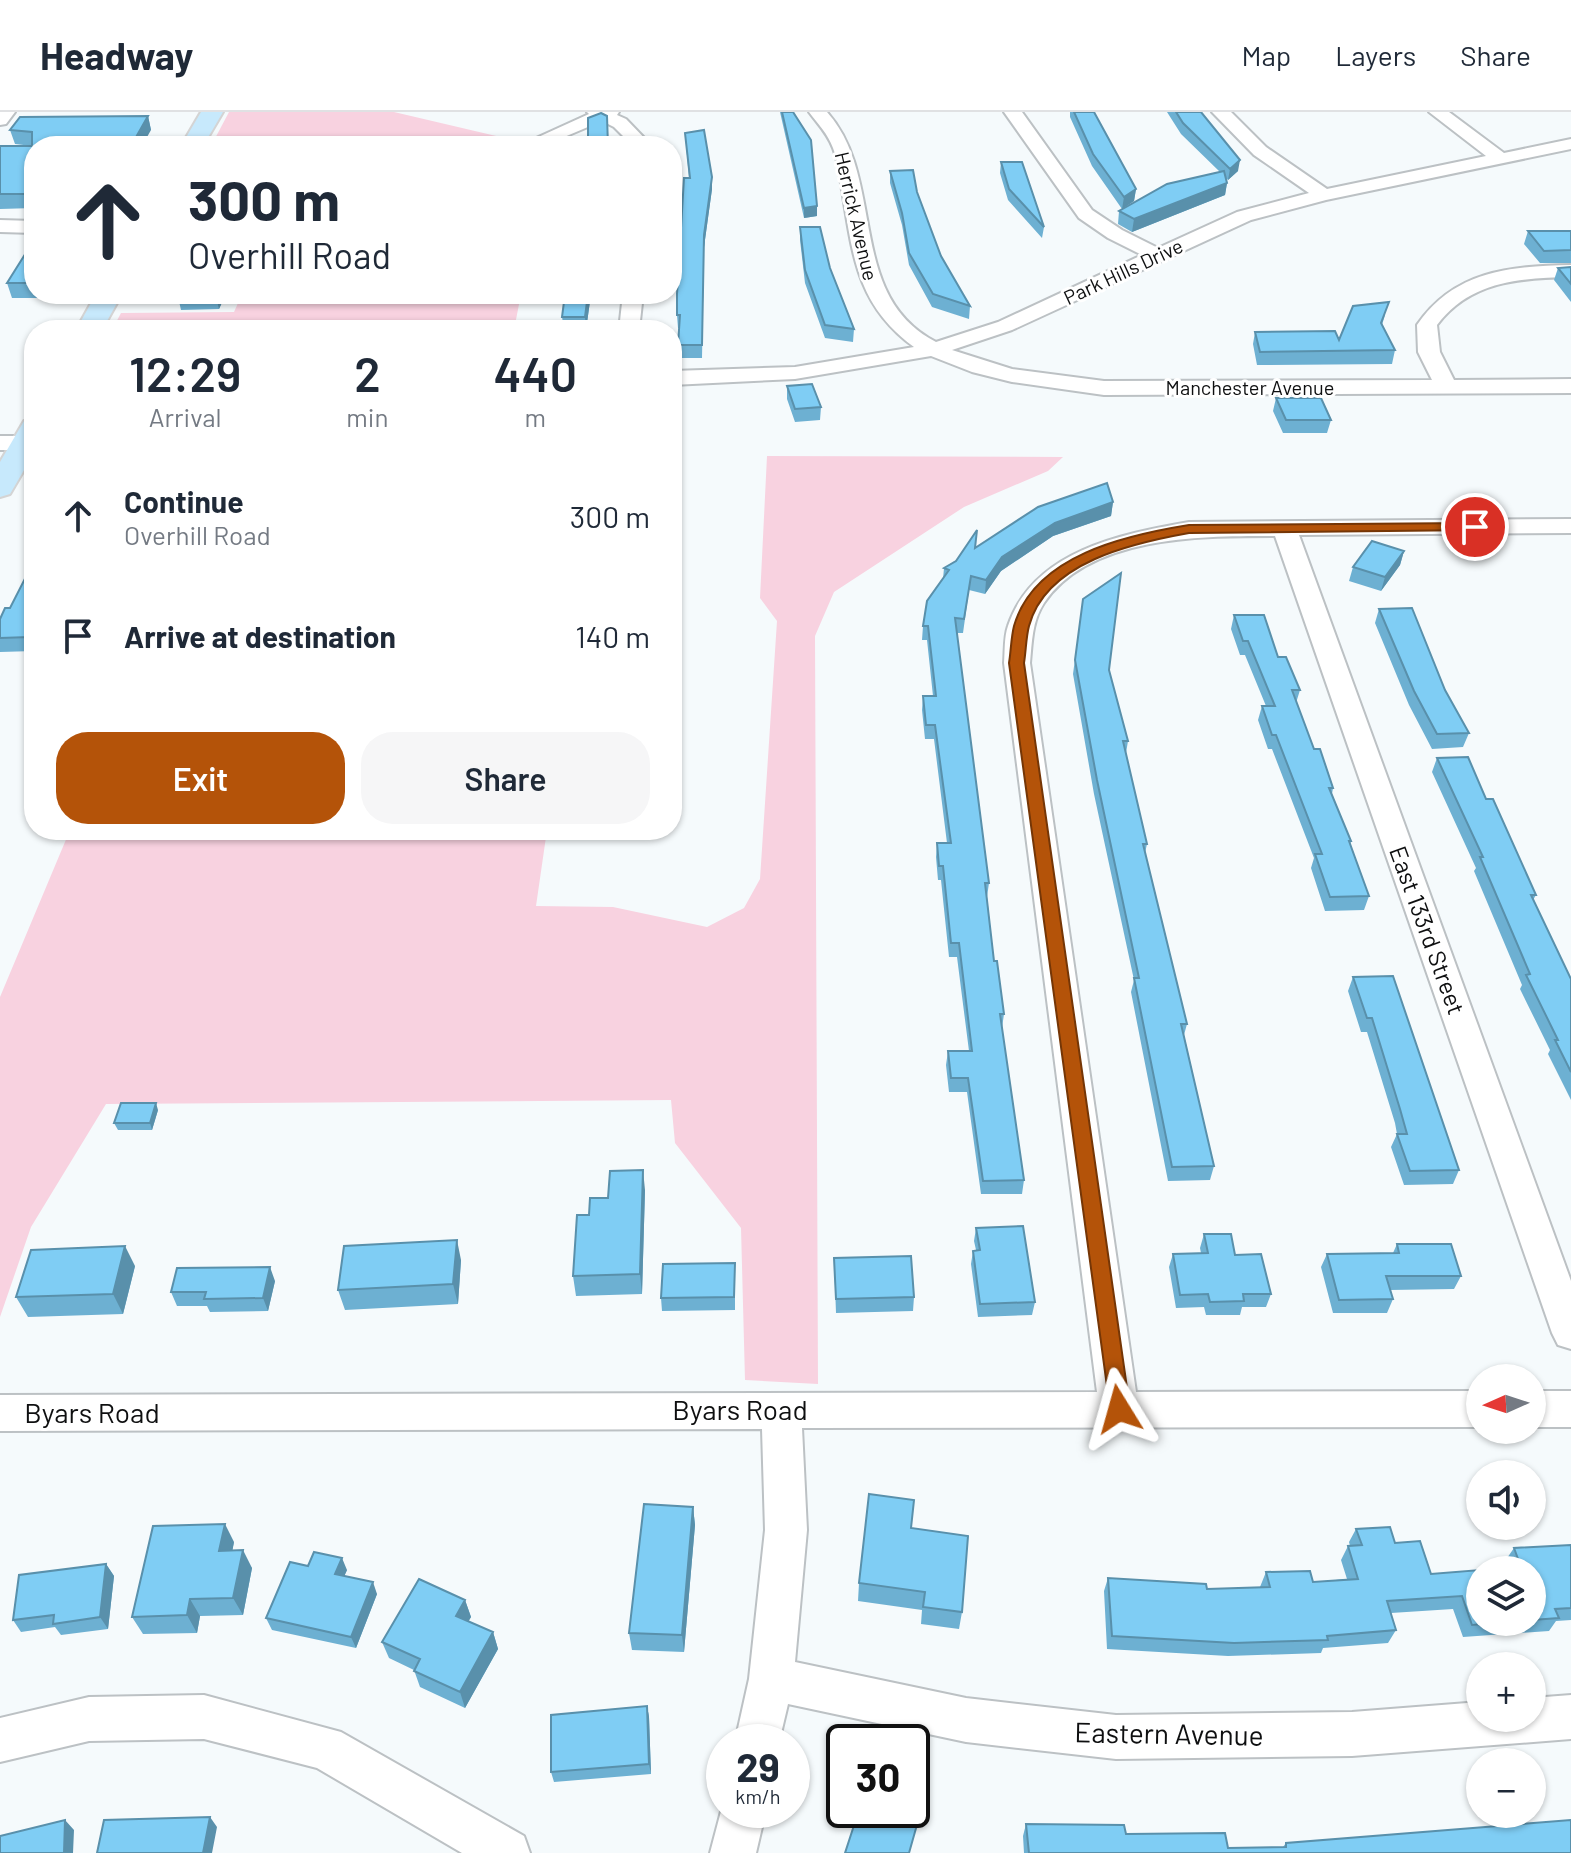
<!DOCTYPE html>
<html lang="en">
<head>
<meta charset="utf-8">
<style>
	:root { --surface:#fff; --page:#f6f6f7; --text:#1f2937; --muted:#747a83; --line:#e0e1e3; --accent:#b45309 }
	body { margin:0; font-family:Barlow,sans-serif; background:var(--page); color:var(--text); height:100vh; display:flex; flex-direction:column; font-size:30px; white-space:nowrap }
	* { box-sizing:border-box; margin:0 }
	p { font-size:26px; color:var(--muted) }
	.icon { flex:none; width:44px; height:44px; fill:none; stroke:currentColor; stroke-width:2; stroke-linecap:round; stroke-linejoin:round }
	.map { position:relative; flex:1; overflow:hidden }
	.side { position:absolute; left:24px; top:208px; width:658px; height:520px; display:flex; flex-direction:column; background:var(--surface); border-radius:32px; box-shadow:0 2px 6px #0004 }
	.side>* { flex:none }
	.banner { position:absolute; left:24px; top:24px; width:658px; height:168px; border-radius:32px; box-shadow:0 2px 6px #0004; background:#fff; color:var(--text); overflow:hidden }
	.needle { width:52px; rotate:267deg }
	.fabs { position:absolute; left:1466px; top:1252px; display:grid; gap:16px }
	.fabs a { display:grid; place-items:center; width:80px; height:80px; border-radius:50%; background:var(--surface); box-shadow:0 2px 6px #0004; font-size:40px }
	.speed { position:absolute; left:706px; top:1612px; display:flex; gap:16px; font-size:40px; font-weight:700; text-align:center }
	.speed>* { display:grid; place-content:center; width:104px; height:104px; border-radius:50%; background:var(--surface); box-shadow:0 2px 6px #0004; line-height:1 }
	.speed small { font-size:20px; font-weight:400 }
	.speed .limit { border:4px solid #111; border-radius:12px; background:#fff; color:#111 }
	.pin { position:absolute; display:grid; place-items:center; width:68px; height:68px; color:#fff; margin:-34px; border:4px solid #fff; border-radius:50%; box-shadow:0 2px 8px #0007 }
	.me { position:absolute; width:88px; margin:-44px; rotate:352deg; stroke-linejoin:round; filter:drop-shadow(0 0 6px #0008) }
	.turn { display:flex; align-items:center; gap:28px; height:168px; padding:0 32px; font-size:36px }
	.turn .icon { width:104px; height:104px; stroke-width:2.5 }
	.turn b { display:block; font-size:56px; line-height:68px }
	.eta { display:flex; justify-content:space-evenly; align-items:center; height:136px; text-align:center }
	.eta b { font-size:48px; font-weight:600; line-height:56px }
	.primary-button { display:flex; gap:16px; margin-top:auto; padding:16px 32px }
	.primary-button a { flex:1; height:92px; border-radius:32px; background:var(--accent); color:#fff; font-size:32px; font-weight:600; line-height:92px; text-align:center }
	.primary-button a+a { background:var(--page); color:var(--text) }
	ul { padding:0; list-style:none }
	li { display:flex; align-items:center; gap:24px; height:120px; padding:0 32px }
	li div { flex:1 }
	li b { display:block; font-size:30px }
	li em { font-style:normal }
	header { display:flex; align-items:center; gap:48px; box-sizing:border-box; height:112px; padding:0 40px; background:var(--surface); border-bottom:2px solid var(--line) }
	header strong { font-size:38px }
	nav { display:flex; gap:44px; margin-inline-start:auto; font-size:28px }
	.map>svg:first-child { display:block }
	.green { fill:#f8d2e0 }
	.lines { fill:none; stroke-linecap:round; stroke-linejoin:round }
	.minor-casing { stroke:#bcc1c4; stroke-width:4 }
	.major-casing { stroke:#d4d4d4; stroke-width:4 }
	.minor { fill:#fff; fill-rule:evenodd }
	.major { fill:#c7e9fc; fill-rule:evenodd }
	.wall { fill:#6db0d2 }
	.shaded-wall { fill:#5990ab }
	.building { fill:#7fcdf4; stroke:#5990ab; stroke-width:2 }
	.route { fill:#b45309; stroke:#753606; stroke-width:2 }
	.labels { text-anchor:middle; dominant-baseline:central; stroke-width:6; stroke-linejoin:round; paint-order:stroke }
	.far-street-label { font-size:20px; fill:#0e0f10; stroke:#fff }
	.street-label { font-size:24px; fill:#0e0f10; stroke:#fff }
	.near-street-label { font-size:28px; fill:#0e0f10; stroke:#fff }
</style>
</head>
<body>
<header>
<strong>Headway</strong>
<nav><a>Map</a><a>Layers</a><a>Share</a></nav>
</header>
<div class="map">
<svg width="1571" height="1741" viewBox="0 0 1571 1741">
	<rect width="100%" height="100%" fill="#f5fafc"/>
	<path class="green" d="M229,0H394L539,34H211Z
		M242,182H521L514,218H112L121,201L234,200Z
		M767,344L1063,345L1048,359L964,395L834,480L815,524L818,1272L745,1268L741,1116L675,1031L671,988L106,992L31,1115L0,1205V885L70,718H547L536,794L613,795L707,815L744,796L760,767L777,509L760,486Z"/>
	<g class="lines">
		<defs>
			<path id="minor" d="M0,0H15L6,12L0,13Z
				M587,0H619L617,3L626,7L652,34H633L614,15L602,9L543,34L523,32L589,2Z
				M809,0H827C887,67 845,183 936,230L998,210L1142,143L1108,126L1079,106L1004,0H1022L1092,98L1122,118L1158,136L1237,100L1309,81L1254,43L1212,0H1231L1266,35L1327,77L1486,44L1429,0H1449L1504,41L1571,27V37L1326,88L1251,108L1012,218L952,238L1012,257L1104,269L1432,268L1418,240L1417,213C1454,159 1509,154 1571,153V165C1520,166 1470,169 1437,213L1440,240L1454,268L1571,267V281L1104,283L1012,270L972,260L931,244L795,267L672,273V259L795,255L914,235C859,195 853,147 843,84C840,68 839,51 833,36C828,22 818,12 809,0Z
				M0,108L34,109V121L0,120Z
				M623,182H643L639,218H619Z
				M0,324H34V338H0Z
				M1571,407V421L1299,423L1571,1169V1237L1558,1233L1552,1221L1275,424C1203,424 1090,423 1044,491C1032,509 1032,530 1030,551L1136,1280L1480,1279V1315L802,1316L807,1418L795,1550L966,1586L1116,1603L1352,1600L1480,1590V1606H1532V1586L1571,1583V1627L1352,1644L1116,1647L966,1630L788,1592L779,1630H735L749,1567L765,1418L762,1317L0,1319V1283L1097,1280L1004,551C1005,539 1004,525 1008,514C1033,439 1121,422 1189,410Z
				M1532,1279H1571V1315H1532Z
				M204,1583L341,1620L524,1724L530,1741H462L317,1656L204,1627L89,1629L0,1650V1606L89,1585Z
				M724,1688V1698H766L756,1741H710Z"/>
			<path id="major" d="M201,0H223L203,34H181Z
				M96,182H122L102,218H76Z
				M34,307V341L10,382L0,385V350L24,309Z"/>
		</defs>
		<use href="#minor" class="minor-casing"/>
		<use href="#major" class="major-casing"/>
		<use href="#minor" class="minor"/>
		<use href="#major" class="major"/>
	</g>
	<path class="wall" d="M780,0H793L817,94V104L804,106Z
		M1070,0H1094L1136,77L1134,89L1122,97L1092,54L1070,5Z
		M1167,0H1201L1238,59L1228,68L1226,66L1227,71L1225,83L1132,120L1118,112L1119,99L1220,60L1181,22Z
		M148,4L151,18L34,34V96L0,97V34H32L15,32L10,18Z
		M685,21L712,77L704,135L702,246H678L679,216H678L677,203L689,66Z
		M1001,50L1044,115L1042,126L1008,88L1000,61Z
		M890,59L917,80L941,144L970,194L969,207L932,195L909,153L902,113L890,71Z
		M800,115L830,156L854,217L853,230L825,226L805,171L800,128Z
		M1528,119H1571V151H1540L1524,132Z
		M34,128V182H47L42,186H12L7,171Z
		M1571,155V190L1554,168L1558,156Z
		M226,182L219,197L181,198L178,185Z
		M565,182H591L586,218H555L563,211L562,205Z
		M1385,203L1382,213L1395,238L1392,252L1257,253L1253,232L1255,220L1339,228Z
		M787,274L821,295L820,308L795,310L787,287Z
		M1276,286L1331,308L1327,321H1283L1273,299Z
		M1113,390L1111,404L1053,424L1001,459L985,482L969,478L963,521H957L989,771L987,785L994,849L1004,902L1002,916L1024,1068L1022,1082H981L967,980H949L946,953L948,939H969L957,845H949L941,768H938L936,745L937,731H947L934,627H925L922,598L923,584H933L927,528H922L923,514L943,467L944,456L975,436Z
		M1404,439L1400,453L1381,479L1349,469L1353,455Z
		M34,449V539L0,540V507L10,496Z
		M1083,487L1109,558L1128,629L1126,641L1147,732L1145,741L1187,912L1184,923L1214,1054L1210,1068L1168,1069L1131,880L1134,868L1094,682L1073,562Z
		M1379,497L1445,578L1469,621L1463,635L1432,637L1409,593L1375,511Z
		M1234,503L1278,545L1300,578L1296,591L1314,637L1333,676L1332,682L1351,729L1350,733L1369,784L1364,798L1325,799L1311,756L1314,746L1272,637H1268L1258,608L1262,594H1266L1245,543H1240L1231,517Z
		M1437,646L1486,687L1536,783L1533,788L1571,867V988L1548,942L1550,938L1520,877L1522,873L1474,759L1476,756L1432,660Z
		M1353,865L1459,1058L1453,1072L1404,1073L1391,1035L1397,1022L1395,1011L1367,920H1361L1348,879Z
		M158,998L152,1018H118L114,1011Z
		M645,1078L642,1182L576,1184L573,1164L589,1103L608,1086Z
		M976,1116L1035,1190L1032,1203L978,1205L971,1152L973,1139L976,1138L974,1129Z
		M1204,1122L1235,1143L1271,1182L1266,1195H1242L1240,1203H1206L1204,1195L1176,1196L1169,1155L1173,1142L1201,1141L1200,1136Z
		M1397,1132L1461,1164L1454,1177L1390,1178L1393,1187L1387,1201H1333L1321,1155L1327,1142L1393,1141Z
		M834,1146L914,1185L913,1199L836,1201Z
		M461,1148L458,1192L345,1198L338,1178Z
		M135,1154L123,1202L28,1205L16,1185Z
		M735,1165V1198L662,1199L661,1186Z
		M275,1169L268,1199L210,1200L207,1194H177L171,1180Z
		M693,1395L695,1413L684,1540L632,1538L629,1521Z
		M911,1416L962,1500L959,1517L921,1512L922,1498L858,1489L859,1471Z
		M1356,1417L1395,1431L1431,1462L1480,1458V1510H1532V1458L1507,1456L1505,1449L1514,1436L1571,1433V1508L1556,1509L1549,1519L1463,1525L1453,1497L1391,1501L1396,1518L1388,1531L1323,1536L1321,1541L1228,1544L1107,1537L1104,1479L1108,1466L1207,1477L1260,1475L1266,1460L1313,1470L1347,1467L1341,1448L1348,1434H1350L1349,1430Z
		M234,1430L232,1439L252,1456L243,1503L200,1504L197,1521L143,1522L132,1505Z
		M106,1452L114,1464L108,1517L61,1523L55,1515L21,1520L13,1508Z
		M308,1454L347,1458L344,1464L377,1482L356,1536L272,1518L266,1506Z
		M465,1488L471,1505L468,1509L493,1520L498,1537L465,1596L420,1575L414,1558L389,1546L382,1530Z
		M647,1594L649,1605L651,1662L554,1670L551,1660Z
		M1026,1712L1126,1722L1228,1736L1283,1735L1286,1731L1571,1741H1024L1023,1724Z"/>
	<path class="shaded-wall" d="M148,4L151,18L142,34H131Z
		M1240,48L1238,59L1228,68L1230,57Z
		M712,65V77L704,135L702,246L704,123Z
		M1227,71L1225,83L1132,120L1134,107Z
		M1136,77L1134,89L1122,97L1124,85Z
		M817,94V104L804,106V96Z
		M217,182H226L219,197L216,185Z
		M588,182H591L586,218L585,205Z
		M1113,390L1111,404L1053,424L1001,459L985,482L986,468L1002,445L1055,411Z
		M1404,439L1400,453L1381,479L1385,465Z
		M34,517V536L30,525Z
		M156,991L158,998L152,1018L150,1011Z
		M643,1058L645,1078L642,1182L640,1162Z
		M457,1128L461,1148L458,1192L453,1172Z
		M125,1134L135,1154L123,1202L113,1182Z
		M270,1155L275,1169L268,1199L263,1186Z
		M693,1395L695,1413L684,1540L682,1523Z
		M225,1412L234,1430L229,1457L219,1439Z
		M243,1438L252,1456L243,1503L233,1486Z
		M342,1446L347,1458L340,1474L335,1462Z
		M106,1452L114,1464L108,1517L100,1505Z
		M373,1470L377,1482L356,1536L351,1525Z
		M190,1487L200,1504L197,1521L187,1503Z
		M465,1488L471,1505L462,1521L456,1504Z
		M493,1520L498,1537L465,1596L460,1580Z
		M647,1594L649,1605L651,1662L649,1652Z
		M210,1705L217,1715L212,1741H203Z
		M65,1708L74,1718L73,1741H64Z"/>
	<path class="building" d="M782,0H793L811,28L817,94L804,96Z
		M1074,0H1094L1136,77L1124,85L1093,42Z
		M1176,0H1201L1240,48L1230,57L1183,11Z
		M601,1L607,4L608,34H588V6Z
		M148,4L131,34H34V82H0V34H32V20L10,18L20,5Z
		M704,18L712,65L704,123L702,233H678L680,203H677V182L684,66H690L685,21Z
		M1001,50H1022L1044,115L1009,77Z
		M913,58L917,80L941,144L970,194L933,182L909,141L902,101L890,59Z
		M1224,59L1227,71L1134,107L1119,99L1167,72Z
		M800,115H820L830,156L854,217L825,213L805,158Z
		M1528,119H1571V138L1544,139Z
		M34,128V171H7Z
		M1571,155V172L1558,156Z
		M179,182H217L216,185H178Z
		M565,182H588L585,205H562Z
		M1389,190L1381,211L1395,238L1260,240L1255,220L1335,219L1339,228L1353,194Z
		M556,211H580L579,218H555Z
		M812,272L821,295L795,297L787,274Z
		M1276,286H1321L1331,308H1286Z
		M1107,371L1113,390L1055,411L1002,445L986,468L971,464L964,507L955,506L989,771H985L994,849H997L1004,902H1000L1024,1068L983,1069L968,966H951L948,939H972L959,831H951L943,754H939L937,731H951L935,613H926L923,584H936L928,514H923L927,489L949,458L944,456L956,449L977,418L975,436L1038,395Z
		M1372,429L1404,439L1385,465L1353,455Z
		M34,449V517L30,525L0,526V507L5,496H10Z
		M1121,461L1109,558L1128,629H1123L1147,732H1143L1187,912H1181L1214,1054L1172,1055L1134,866H1139L1097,668L1075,548L1083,487Z
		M1412,496L1445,578L1469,621L1437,622L1414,579L1379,497Z
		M1234,503H1264L1278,545H1286L1300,578H1292L1314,637H1320L1333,676H1329L1351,729H1349L1369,784L1330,785L1315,742H1322L1276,623H1272L1262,594H1275L1248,529H1243Z
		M1468,645L1486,687H1493L1536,783H1531L1571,867V960L1555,928H1558L1526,863L1530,862L1480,745H1483L1437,646Z
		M1393,864L1459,1058L1410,1059L1397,1022H1407L1400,997L1372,906H1367L1353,865Z
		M121,991H156L150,1011H114Z
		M643,1058L640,1162L573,1164L577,1103H589L590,1086H608L610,1059Z
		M1023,1114L1035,1190L980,1192L973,1139L980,1138L976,1116Z
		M1204,1122H1231L1235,1143L1261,1142L1271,1182H1243L1244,1189L1210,1190L1208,1182L1180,1183L1173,1142L1208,1141Z
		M457,1128L453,1172L338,1178L344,1134Z
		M1397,1132H1451L1461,1164H1386L1393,1187L1339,1188L1327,1142L1399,1141Z
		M125,1134L113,1182L16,1185L31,1138Z
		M911,1144L914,1185L836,1187L834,1146Z
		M735,1151L734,1185L661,1186L663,1152Z
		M270,1155L263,1186L204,1187L206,1180H171L177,1156Z
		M869,1382L914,1388L911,1416L968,1424L962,1500L923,1495L925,1480L859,1471Z
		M644,1392L693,1395L682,1523L629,1521Z
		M225,1412L219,1439L243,1438L233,1486L190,1487L187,1503L132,1505L153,1414Z
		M1390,1415L1395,1431L1420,1429L1431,1462L1480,1458V1510H1506L1472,1513L1462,1484L1387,1489L1396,1518L1327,1524L1328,1528L1234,1531L1112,1524L1108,1466L1206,1472L1207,1477L1270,1475L1266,1460L1310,1459L1313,1470L1358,1467L1348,1434L1362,1433L1356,1417Z
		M1571,1433V1496L1555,1497L1559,1506L1532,1508V1458H1484L1521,1455L1514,1436Z
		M314,1440L342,1446L335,1462L373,1470L351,1525L266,1506L290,1450L308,1454Z
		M106,1452L100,1505L53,1512L54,1503L13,1508L19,1463Z
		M419,1467L465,1488L456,1504L493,1520L460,1580L414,1559L420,1547L382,1530Z
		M647,1594L649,1652L551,1660V1603Z
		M859,1698H909L920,1702L909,1741H845Z
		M210,1705L203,1741H97L104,1708Z
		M65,1708L64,1741H0V1724Z
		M1571,1708V1741H1029L1026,1712L1124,1713L1126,1722L1225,1721L1228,1736L1286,1735V1731Z"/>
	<path class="route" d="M1475,411L1482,415L1480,418L1189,421C1133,431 1046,450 1029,514C1026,525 1026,539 1024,551L1130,1297L1127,1304L1119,1307L1111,1304L1009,551C1011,539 1011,526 1014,514C1034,443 1127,423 1189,413Z"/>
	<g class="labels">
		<g class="far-street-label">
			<text transform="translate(857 104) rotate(77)">Herrick Avenue</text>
			<text transform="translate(1123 159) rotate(-25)">Park Hills Drive</text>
			<text x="1250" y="275">Manchester Avenue</text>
		</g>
		<g class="street-label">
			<text transform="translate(1428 818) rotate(70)">East 133rd Street</text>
		</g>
		<g class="near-street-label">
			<text x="740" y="1297">Byars Road</text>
			<text x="92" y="1300">Byars Road</text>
			<text transform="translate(1169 1621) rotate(1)">Eastern Avenue</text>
		</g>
	</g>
</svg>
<div class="fabs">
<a><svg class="needle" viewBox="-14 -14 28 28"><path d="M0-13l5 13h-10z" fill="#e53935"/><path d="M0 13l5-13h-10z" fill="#747a83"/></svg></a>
<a><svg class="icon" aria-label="sound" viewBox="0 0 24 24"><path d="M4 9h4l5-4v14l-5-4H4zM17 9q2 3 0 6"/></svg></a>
<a><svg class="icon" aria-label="layers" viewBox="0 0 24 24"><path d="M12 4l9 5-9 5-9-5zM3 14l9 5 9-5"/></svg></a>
<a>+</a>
<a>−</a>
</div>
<div class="speed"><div>29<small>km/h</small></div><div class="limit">30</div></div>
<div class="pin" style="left:1475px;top:415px;background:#d93025"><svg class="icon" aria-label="arrive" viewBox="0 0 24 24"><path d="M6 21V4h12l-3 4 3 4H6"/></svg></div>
<svg class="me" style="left:1119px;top:1297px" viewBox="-20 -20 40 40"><path d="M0-17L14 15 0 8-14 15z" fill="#b45309" stroke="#fff" stroke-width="4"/></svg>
<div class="banner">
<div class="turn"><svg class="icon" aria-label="ahead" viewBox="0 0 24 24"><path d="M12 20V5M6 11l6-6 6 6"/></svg><div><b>300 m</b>Overhill Road</div></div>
</div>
<section class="side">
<div class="eta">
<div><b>12:29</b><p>Arrival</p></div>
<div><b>2</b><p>min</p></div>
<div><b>440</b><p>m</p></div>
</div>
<ul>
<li><svg class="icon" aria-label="ahead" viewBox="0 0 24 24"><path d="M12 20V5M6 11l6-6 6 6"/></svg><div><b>Continue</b><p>Overhill Road</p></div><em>300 m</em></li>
<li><svg class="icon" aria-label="arrive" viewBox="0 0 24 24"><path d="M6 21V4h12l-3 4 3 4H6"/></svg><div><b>Arrive at destination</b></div><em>140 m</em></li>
</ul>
<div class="primary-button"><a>Exit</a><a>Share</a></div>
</section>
</div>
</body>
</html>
